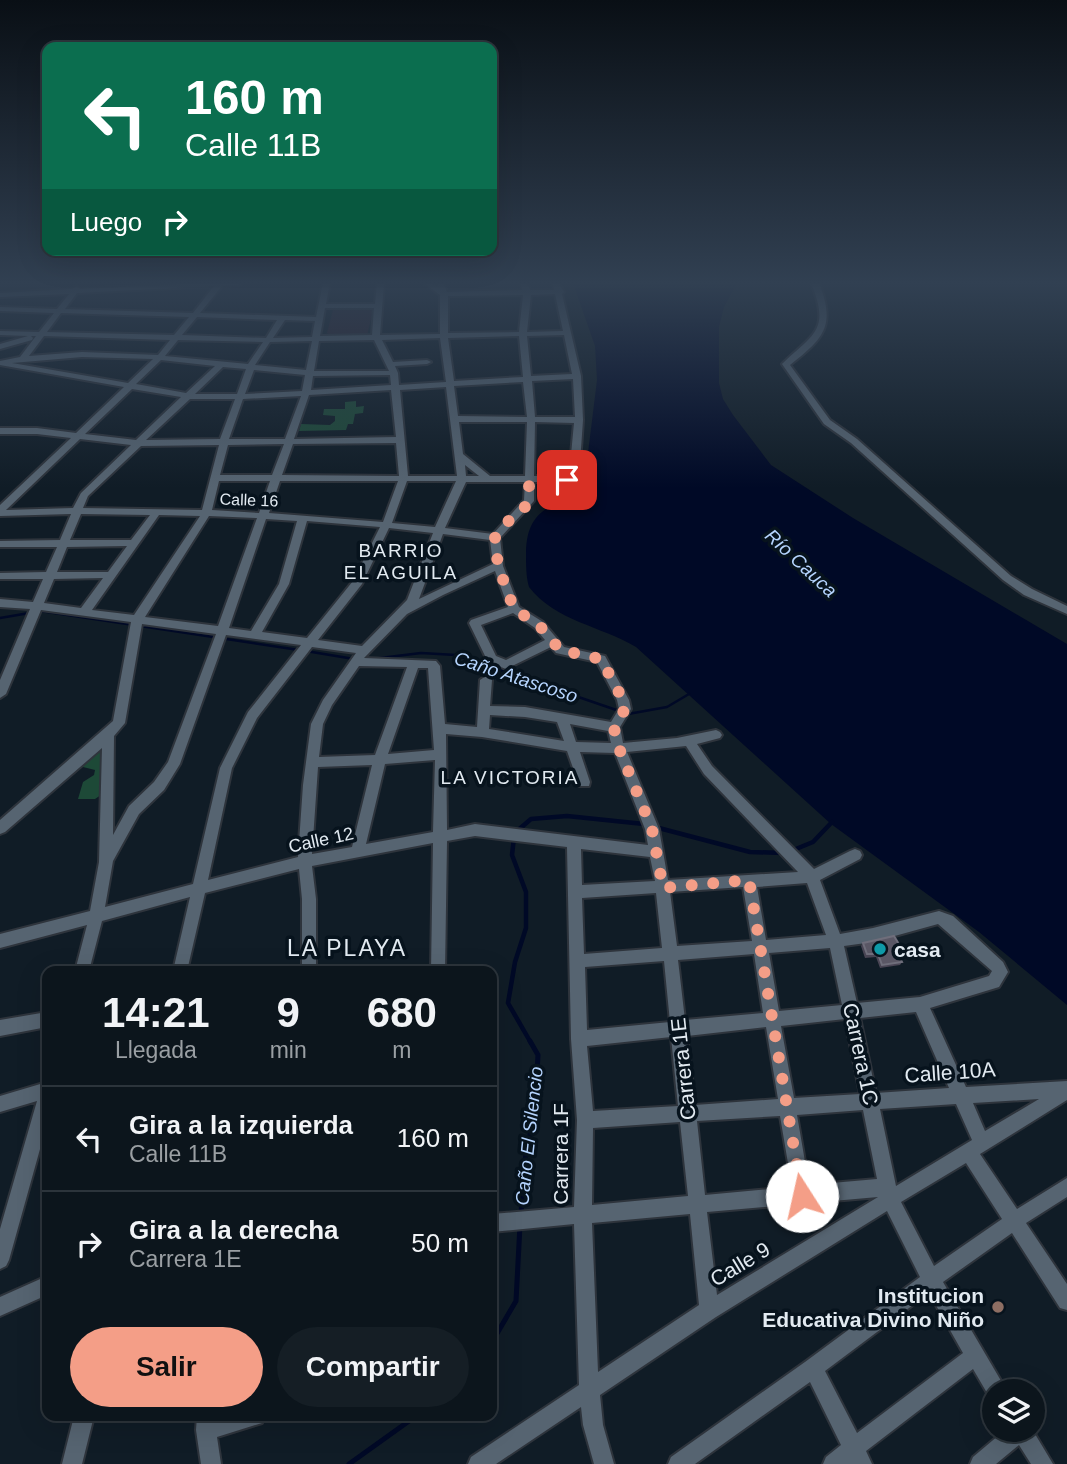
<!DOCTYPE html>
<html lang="es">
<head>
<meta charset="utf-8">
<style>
	:root { --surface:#0c151c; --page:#151e25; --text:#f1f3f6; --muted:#9a9fa3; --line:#2c343b; --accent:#f49e87 }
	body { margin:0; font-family:Helvetica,sans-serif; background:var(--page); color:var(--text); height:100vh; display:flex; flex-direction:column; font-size:26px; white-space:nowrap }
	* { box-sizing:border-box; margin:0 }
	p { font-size:23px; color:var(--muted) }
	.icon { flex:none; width:38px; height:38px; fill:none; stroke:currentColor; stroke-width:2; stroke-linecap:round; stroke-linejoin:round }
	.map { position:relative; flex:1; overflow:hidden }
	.panel { position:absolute; left:42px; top:966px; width:455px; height:455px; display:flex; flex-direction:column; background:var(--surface); border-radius:14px; box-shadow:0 7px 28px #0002,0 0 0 2px var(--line) }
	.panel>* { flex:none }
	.banner { position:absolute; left:42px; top:42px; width:455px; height:214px; border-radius:14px; box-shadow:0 7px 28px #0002,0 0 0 2px var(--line); background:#0b6e4f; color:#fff; overflow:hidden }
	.tools { position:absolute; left:982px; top:1379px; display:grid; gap:14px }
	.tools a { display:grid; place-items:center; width:63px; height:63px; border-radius:50%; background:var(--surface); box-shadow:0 7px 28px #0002,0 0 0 2px var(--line); font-size:35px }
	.pin { position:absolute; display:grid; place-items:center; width:60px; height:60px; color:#fff; margin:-30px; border-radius:14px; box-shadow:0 4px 10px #0006 }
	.me { position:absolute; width:77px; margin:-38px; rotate:350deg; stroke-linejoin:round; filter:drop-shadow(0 0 5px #0008) }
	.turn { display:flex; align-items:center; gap:24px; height:147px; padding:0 28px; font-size:32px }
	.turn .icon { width:91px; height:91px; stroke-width:2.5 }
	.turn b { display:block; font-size:49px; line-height:60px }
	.then { display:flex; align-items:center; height:66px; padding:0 28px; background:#0003; gap:14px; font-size:26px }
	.eta { display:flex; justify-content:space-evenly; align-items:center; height:119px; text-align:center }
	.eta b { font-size:42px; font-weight:800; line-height:49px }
	.primary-button { display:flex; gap:14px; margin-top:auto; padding:14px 28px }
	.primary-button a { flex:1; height:80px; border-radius:42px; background:var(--accent); color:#111; font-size:28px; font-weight:800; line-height:80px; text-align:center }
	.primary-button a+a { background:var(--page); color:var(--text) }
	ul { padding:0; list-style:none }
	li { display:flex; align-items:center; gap:21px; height:105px; padding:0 28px; border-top:2px solid var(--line) }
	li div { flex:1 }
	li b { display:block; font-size:26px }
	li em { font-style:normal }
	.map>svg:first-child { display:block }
	.commercial { fill:#291d2b }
	.green { fill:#1d4937 }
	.water { fill:#000926 }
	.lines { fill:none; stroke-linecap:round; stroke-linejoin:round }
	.stream-far2 { stroke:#000926; stroke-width:2.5 }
	.stream-far1 { stroke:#000926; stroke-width:4.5 }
	.stream { stroke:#000926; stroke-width:5 }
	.street-casing { stroke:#2e343c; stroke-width:4 }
	.street { fill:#566471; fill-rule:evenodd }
	.wall { fill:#494554 }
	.building { fill:#5a5765; stroke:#6f6e7b; stroke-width:2 }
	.route { stroke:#f49e87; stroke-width:12; stroke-dasharray:0 21.6 }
	.culture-dot { fill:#0f9aa8; stroke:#07131d; stroke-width:2.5 }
	.education-dot { fill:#8d6e63; stroke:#07131d; stroke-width:2.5 }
	.labels { text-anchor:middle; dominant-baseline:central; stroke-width:7; stroke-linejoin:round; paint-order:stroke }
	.far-street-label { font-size:16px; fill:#e2eaf1; stroke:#07131d }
	.street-label { font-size:18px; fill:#e2eaf1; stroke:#07131d }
	.neighbourhood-label { font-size:19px; letter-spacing:2px; fill:#e2eaf1; stroke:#07131d }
	.water-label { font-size:19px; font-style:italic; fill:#b5d4fe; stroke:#07131d }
	.near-poi-label { font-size:21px; font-weight:bold; fill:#e2eaf1; stroke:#07131d; text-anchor:start }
	.near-street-label { font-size:21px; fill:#e2eaf1; stroke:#07131d }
	.near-neighbourhood-label { font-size:23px; letter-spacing:2px; fill:#e2eaf1; stroke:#07131d }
</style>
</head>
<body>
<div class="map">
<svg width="1067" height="1464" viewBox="0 0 1067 1464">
	<rect width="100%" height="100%" fill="#101c26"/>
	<path class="commercial" d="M333,310H373L367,336L333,337L327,333Z"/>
	<path class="green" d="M356,401V407L364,406L363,413L355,414L353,424H348L346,430L299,431L301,424L330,425L335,421V416L323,415L324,409H345V402Z
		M104,740L102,757L106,761H115C116,778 110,790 95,799H78L83,782L94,775L95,770L79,766Z"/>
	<path class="water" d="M573,283H737L724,307L719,327V383L723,399L733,415L771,465L853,518L1067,644V1005L979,932L831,824L636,647C601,626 555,621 529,587C526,577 526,564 526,553C527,501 560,510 588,482V453L597,380L595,346Z"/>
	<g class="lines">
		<path class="stream-far2" d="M0,618L41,611L299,650
			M306,651L354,659
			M372,659L421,653L456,655L628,714L667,707L689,694"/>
		<path class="stream-far1" d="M655,827L750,852L784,853
			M517,831L531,819L567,816L644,824
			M514,837L512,855L526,892V928L515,962L508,1003L531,1043
			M791,851L813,842L832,822"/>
		<path class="stream" d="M521,1214L524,1165L535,1109L538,1055L530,1041
			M492,1342L516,1301L520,1225
			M349,1464L416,1416"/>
		<defs>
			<path id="street" d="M205,283H242L238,285L222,286L200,313L316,317L323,283H330L326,304H375L377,283H384L380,335L440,334V295L424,283H431L438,287L437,283H443L447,292L522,290L521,283H527L530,290H554L553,283H559L564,292L562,294L581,376L583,420L579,477L571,482H534V501L500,538L503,566L519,607L543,622L564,647L605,656L629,700L631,709L620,727L623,743L677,738L716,730L720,732L722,735L720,738L697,744L712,766L814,869L850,851L855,849L860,851L862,855L860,859L820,880L840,934L873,928L939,911L953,916L1003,962L1008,972L999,987L930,1008L966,1087L1067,1081V1100L980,1154L1017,1209L1067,1178V1197L1026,1223L1067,1284V1310L1060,1308L1012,1233L943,1282L1007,1391H994V1400L990,1398L973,1369L866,1451L872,1464H823L826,1457L841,1445L810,1382L695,1464H668L671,1457L805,1362L920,1277L887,1211L716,1317L600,1395L603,1425L614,1464H594L583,1425L581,1407L496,1464H468L471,1457L579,1385L574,1224L492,1232V1214L574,1207L577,1120L571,1039L567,847L475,836L447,841L445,971H431L433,843L312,866L316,899V971H302V899L299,869L205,893L187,971H173L190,897L102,921L89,971H75L87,925L0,948V934L90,911L99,862L102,748L5,832L0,834V820L113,721L131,622L41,610L6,694L0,698V680L30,609L0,607V599L33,602L43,579H0V573L46,572L57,547H0V541L60,540L71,514L0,516V505L71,438L37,434H0V428H37L76,433L124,387L0,365V361L20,357L36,336H31L33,338L32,340L0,349V344L28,336L0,335V331L39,332L54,313L0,311V307L57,309L69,294L0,297V293L72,289L77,286L80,289ZM214,286L193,313L65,309L77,293ZM555,294L563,331L527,332L531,295ZM523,295L519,332L448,333V296ZM325,308H374L372,335L320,336ZM61,313L189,317L174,335L47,332ZM197,317L277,320L266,338L182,335ZM285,320L315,321L312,337L273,338ZM564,335L572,374L531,376L527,336ZM44,336L170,340L158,355L82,352L29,356ZM519,336L523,377L454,381L448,338ZM440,338L446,382L399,385L398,373L395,366L427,364L431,362L427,360L393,362L382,340ZM178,340L263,342L248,364L165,356ZM374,340L389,371H314L319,341ZM312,341L306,370L255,365L270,342ZM82,357L153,359L128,383L12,363ZM161,360L215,366L186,393L136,384ZM223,367L246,369L237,394H195ZM254,370L305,375L302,391L245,394ZM390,375L391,385L311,390L313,376ZM573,379L575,417H535L532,381ZM523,382L527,417L458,416L454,386ZM446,387L457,476H408L400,390ZM132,389L181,397L136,440L85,434ZM391,390L396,437L294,439L309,395ZM301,396L285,439H229L243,399ZM190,399H235L220,439L146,440ZM459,422H527L525,476H490L463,454ZM535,422L574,423L569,476H534ZM80,439L131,445L81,493L73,508L6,510ZM396,443L399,476L282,475L293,444ZM284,444L272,475H220L228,445ZM219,445L202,510L83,508L88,496L141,446ZM465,465L479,476H466ZM219,481H270L259,513L212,510ZM280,481H398L383,522L269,513ZM407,481H456L435,527L392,523ZM466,482H525L524,500L493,534L445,528ZM81,514L150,515L131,540H70ZM159,515L200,516L134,615L92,610ZM209,516L257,518L218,626L145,617ZM266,519L297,521L279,584L251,631L229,628ZM307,521L380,527L353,581L307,638L262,632L289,584ZM389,528L433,533L407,600L362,646L318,640L362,584ZM443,534L490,540L493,564L419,599ZM127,546L108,572H57L67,547ZM495,571L508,607L471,620L469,623L488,662L506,669L551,647L556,653L597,662L617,700L619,709L611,722L525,707L490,706L492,680L486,676L480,680L477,727L445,724L440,666L436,661L364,658L407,614L443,595ZM103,578L81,608L44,603L54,579ZM513,613L535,628L545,640L506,660L496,656L481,625ZM142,624L216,634L168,762L154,782L129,806L113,835L114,736L125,723ZM226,635L301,645L248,712L220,768L193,884L105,907L113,861L139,814L164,790L180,764ZM312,647L356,653L323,700L311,724L303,785L298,857L208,880L232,768L257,718ZM359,666L407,667L375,755L319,757L323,724L332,705ZM418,668H428L434,750L388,754ZM490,715L525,717L557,722L564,741L489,729ZM570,724L608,731L611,743L576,742ZM446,734L482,737L567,751L578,782L579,786H589L590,782L580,752L615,753L645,829L648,845L475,824L447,830ZM686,746L704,774L798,872L668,880L659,829L627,752ZM435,760L433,832L366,844L385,764ZM372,765L352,847L312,854L318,767ZM581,849L650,857L655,881L582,885ZM807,883L826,935L766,940L757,887ZM743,887L752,941L677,946L670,892ZM656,893L662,948L584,954L582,898ZM938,924L992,971L989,976L920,997L857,1003L844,946L873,942ZM830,948L842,1005L779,1011L769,953ZM754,954L763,1013L685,1020L678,960ZM664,961L670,1022L587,1030L585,967ZM916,1012L949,1088L876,1093L860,1018ZM845,1019L860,1094L794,1098L781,1026ZM766,1027L778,1099L695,1105L687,1036ZM671,1037L678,1106L593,1111L587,1046ZM1039,1099L985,1131L973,1103ZM956,1104L972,1140L896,1186L880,1109ZM863,1110L877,1179L809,1185L797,1115ZM780,1116L792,1187L705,1195L697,1121ZM680,1122L688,1196L592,1205L593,1128ZM966,1163L1002,1219L934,1266L901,1202ZM878,1197L717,1295L707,1212ZM690,1214L699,1305L598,1372L592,1223ZM929,1293L963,1353L857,1433L825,1371Z
				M811,283H819C836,326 824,338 790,365L830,420L857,439L1011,576L1032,589L1067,606V614L1024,595L1003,580L851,443L824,424L782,364C813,334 831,331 811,283Z
				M47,1012V1027L0,1036V1020Z
				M47,1082V1124L9,1260L6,1266L0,1269V1229L37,1101L0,1112V1096Z
				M47,1276V1295L0,1316V1297Z
				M74,1416H94L82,1464H62Z
				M197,1416H265L262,1423L217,1437L221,1464H201L196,1430Z
				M1032,1429L1053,1464H1031L1019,1445L996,1464H970L973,1457L1005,1430Z"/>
		</defs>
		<use href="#street" class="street-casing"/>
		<use href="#street" class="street"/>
	</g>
	<path class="wall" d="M863,943L905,954L902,958H900L902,962L900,965L880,968L876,957L865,958L861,946Z"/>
	<path class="building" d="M894,936L905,954L899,956L902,962L882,965L878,954H867L863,943Z"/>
	<linearGradient id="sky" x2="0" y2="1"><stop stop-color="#090f15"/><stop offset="0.58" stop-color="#314052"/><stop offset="1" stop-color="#314052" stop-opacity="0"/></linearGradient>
	<rect width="1067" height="488" fill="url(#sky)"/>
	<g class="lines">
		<path class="route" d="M567,480H530L526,506L512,517L495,537L498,566L514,609L539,625L560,650L601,659L623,700L625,709L614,727L616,741L652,829L663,888L749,880L802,1196"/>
	</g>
	<circle class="culture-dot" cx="880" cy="949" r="7"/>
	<circle class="education-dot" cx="998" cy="1307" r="7"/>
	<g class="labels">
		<g class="far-street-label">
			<text transform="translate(249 500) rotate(2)">Calle 16</text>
		</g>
		<g class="street-label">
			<text transform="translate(321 840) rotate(-12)">Calle 12</text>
		</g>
		<g class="neighbourhood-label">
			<text x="401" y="550">BARRIO<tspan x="401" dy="22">EL AGUILA</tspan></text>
			<text x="510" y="777">LA VICTORIA</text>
		</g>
		<g class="water-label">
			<text transform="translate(801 563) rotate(43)">Río Cauca</text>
			<text transform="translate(516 677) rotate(18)">Caño Atascoso</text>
			<text transform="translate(529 1136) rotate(-84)">Caño El Silencio</text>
		</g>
		<g class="near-poi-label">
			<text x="894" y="949">casa</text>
			<text x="984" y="1295" text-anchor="end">Institucion<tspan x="984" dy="24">Educativa Divino Niño</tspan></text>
		</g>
		<g class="near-street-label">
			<text transform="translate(861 1054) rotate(78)">Carrera 1C</text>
			<text transform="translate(683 1069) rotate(-96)">Carrera 1E</text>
			<text transform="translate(950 1072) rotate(-4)">Calle 10A</text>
			<text transform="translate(560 1154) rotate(-90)">Carrera 1F</text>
			<text transform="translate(740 1264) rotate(-31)">Calle 9</text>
		</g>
		<g class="near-neighbourhood-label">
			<text x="347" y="948">LA PLAYA</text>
		</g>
	</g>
</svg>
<div class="tools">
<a><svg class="icon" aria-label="layers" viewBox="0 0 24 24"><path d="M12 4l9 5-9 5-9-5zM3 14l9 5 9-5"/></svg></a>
</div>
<div class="pin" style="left:567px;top:480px;background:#d93025"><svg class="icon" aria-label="arrive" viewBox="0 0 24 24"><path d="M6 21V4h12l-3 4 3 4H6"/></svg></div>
<svg class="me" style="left:802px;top:1196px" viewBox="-20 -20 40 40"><circle r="19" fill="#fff"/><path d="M0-13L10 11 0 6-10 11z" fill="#f49e87"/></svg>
<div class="banner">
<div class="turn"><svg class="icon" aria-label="left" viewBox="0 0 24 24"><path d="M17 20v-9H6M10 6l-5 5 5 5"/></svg><div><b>160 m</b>Calle 11B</div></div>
<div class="then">Luego<svg class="icon" aria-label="right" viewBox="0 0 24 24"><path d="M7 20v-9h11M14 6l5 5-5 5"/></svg></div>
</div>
<section class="panel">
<div class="eta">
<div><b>14:21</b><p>Llegada</p></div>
<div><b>9</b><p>min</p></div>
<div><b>680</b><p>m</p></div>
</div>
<ul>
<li><svg class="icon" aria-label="left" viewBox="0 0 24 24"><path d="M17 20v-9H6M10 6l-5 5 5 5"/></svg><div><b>Gira a la izquierda</b><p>Calle 11B</p></div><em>160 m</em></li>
<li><svg class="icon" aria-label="right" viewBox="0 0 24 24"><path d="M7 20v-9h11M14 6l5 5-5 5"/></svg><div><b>Gira a la derecha</b><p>Carrera 1E</p></div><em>50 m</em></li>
</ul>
<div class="primary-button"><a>Salir</a><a>Compartir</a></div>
</section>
</div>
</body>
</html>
